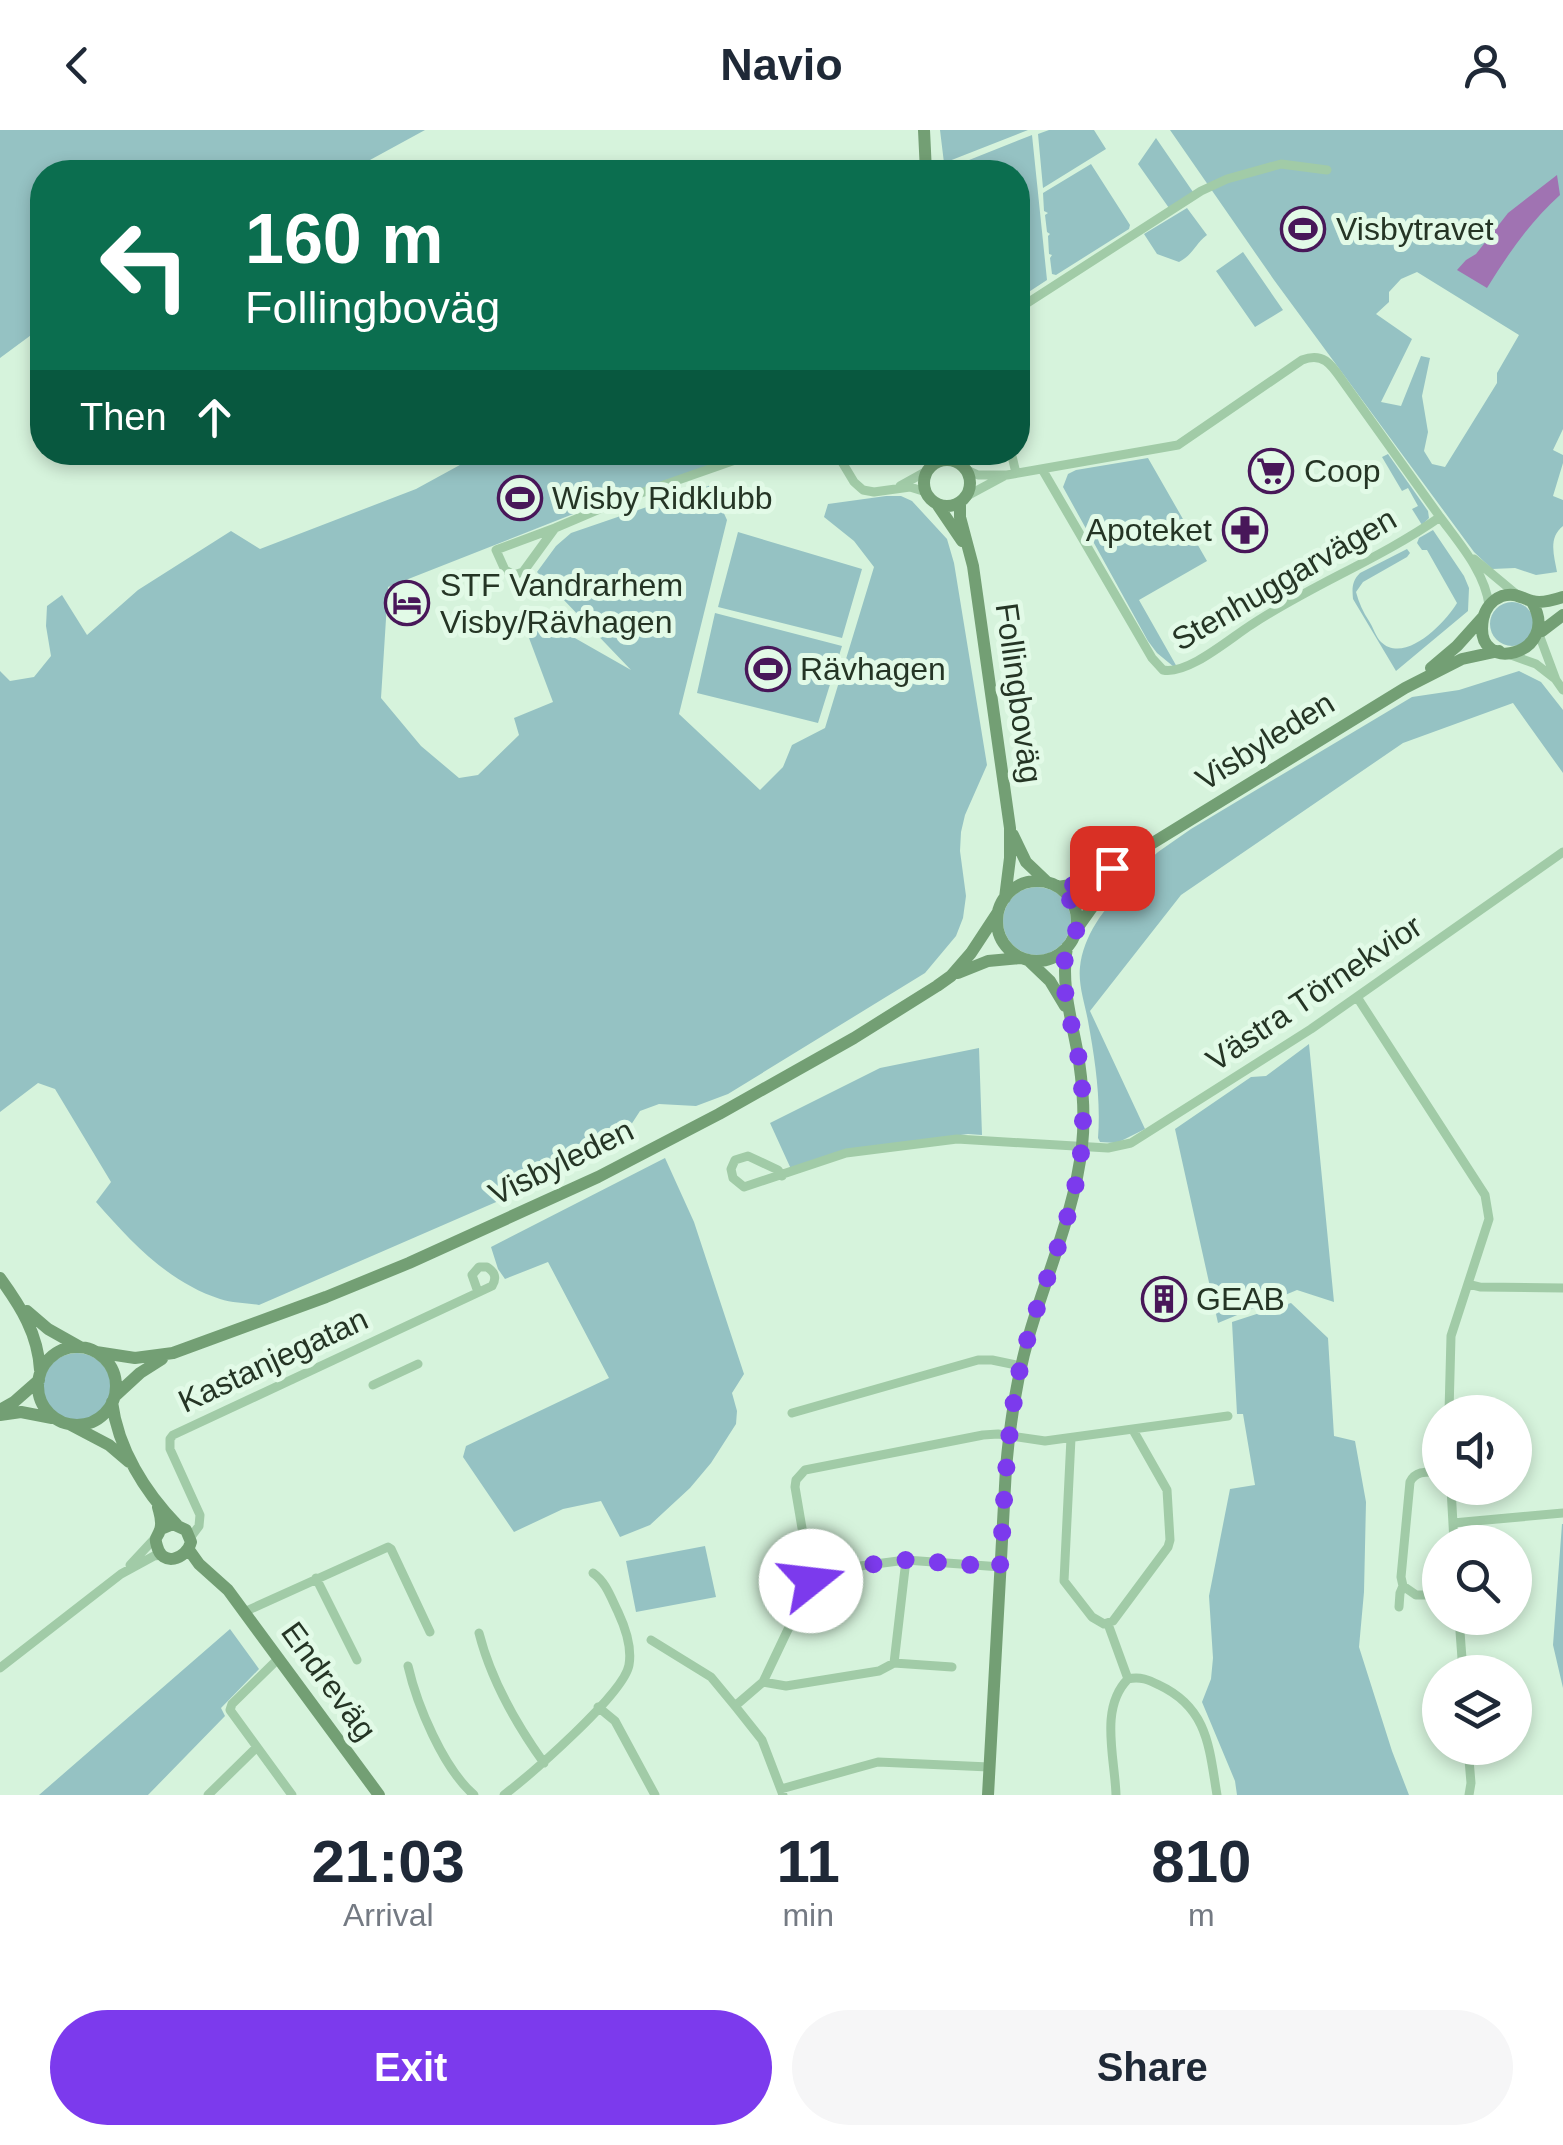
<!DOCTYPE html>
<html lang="en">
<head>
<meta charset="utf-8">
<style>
	:root { --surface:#fff; --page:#f6f6f7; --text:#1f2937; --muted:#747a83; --accent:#7c3aed }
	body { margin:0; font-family:Arial,sans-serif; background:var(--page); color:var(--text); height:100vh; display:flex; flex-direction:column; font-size:38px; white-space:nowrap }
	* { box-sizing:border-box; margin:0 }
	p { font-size:32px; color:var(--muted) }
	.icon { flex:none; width:55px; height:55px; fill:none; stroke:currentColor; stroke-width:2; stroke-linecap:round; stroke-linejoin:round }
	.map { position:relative; height:1665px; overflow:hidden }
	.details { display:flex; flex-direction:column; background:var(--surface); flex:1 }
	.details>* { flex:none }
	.guide { position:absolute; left:30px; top:30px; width:1000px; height:305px; border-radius:40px; box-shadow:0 5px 15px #0003; background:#0b6e4f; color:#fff; overflow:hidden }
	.fabs { position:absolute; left:1422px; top:1265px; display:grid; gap:20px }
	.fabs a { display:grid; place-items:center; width:110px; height:110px; border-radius:50%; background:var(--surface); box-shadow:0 5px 15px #0003; font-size:50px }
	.pin { position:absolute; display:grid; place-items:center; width:85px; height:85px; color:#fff; margin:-42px; border-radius:20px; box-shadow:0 5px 15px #0006 }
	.me { position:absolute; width:110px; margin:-55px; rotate:74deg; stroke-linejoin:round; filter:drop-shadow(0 0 8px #0008) }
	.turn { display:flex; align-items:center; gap:35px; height:210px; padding:0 50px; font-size:45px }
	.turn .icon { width:130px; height:130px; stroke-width:2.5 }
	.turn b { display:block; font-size:70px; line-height:85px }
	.then { display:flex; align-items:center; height:95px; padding:0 50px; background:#0003; gap:20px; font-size:38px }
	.eta { display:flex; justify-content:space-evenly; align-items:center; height:170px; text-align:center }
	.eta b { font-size:60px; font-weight:700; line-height:70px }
	.button { display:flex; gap:20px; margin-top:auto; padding:20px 50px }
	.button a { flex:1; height:115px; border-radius:60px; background:var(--accent); color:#fff; font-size:40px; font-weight:700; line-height:115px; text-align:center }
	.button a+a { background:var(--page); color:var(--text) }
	header { display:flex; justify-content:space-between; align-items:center; height:130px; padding:0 50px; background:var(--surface); font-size:45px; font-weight:700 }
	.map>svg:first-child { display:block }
	.green { fill:#95c2c3; fill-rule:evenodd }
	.water { fill:#a073b2 }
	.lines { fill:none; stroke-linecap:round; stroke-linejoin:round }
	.minor { stroke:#a1cba7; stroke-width:9 }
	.secondary { stroke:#739f74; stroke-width:12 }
	.route { stroke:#7c3aed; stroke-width:18; stroke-dasharray:0 32.4 }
	.labels { text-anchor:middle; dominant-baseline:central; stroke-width:10; stroke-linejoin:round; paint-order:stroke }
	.poi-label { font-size:32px; fill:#253525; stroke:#e2fae7; text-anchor:start }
	.street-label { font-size:32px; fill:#253525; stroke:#e2fae7 }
</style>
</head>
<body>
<header><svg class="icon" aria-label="back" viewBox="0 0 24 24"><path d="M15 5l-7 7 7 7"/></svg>Navio<svg class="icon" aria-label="person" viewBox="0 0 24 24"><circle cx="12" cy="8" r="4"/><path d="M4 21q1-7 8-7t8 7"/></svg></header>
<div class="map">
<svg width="1563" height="1665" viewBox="0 0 1563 1665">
	<rect width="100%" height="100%" fill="#d6f3dc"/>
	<path class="green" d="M0,0H425L348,42H42V197L0,228Z
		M940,0H1028L944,33Z
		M1049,0H1094L1106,19L1043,58L1038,4Z
		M1170,0H1563V299L1553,320L1563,325V333L1553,366L1563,370V396C1548,408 1554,425 1557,442L1536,445L1515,438L1492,439L1474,422L1274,150ZM1417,142L1519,205L1497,243V253L1445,337L1432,334L1424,321L1428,302L1422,266L1430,228L1421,226L1401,276L1381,272L1412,209L1376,184L1389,172V162L1401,149Z
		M1032,5L1047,150L1018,169V42H944V40Z
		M1156,8L1193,62L1169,78L1138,34Z
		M1091,34L1130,95L1129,99L1056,145L1052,144L1050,128L1052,125L1049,124L1048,106L1050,104L1047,102L1045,85L1048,83L1044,81L1043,63Z
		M1187,78L1207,105C1194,115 1194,124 1179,132L1157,124L1144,104Z
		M1243,122L1283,180L1255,197L1216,141Z
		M466,323H744L591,377L388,457L381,568L421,616L459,648L478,645L519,605L514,588L553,572L523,492L526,485L552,495L631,540L537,442L556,416L571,403L711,355L727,390L679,584L760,660L783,637L792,615L825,598L874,437L854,411L824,387L828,374L886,366H901L912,371L947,409L954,433L987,635L965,685L961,702L960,721L966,766L963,788L956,806L925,843L728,964L696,976L659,974L640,981L614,1021L259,1175C247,1173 232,1173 220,1169C168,1152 131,1112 96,1072L111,1052L55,959L38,953L0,982V541L10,551L34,547L51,526L46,496L47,476L62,465L87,505L138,460L231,401L260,419L416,359L469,330Z
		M1388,324L1428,381L1429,388L1422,395L1412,379L1418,376L1408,358L1402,361L1382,327Z
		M1148,328L1207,431L1139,470L1177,537H1174L1157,523L1148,511L1063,357L1068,344L1076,340Z
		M1433,400L1464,446L1469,458L1468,481L1396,541L1353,469C1352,458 1352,451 1360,443L1407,419L1410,423L1407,427L1363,452L1356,462C1359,473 1363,482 1369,491C1373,497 1376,507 1381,512C1405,535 1446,492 1457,473L1427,420H1422L1417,413L1419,408Z
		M738,402L862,439L842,508L718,477Z
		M1490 494a22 22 0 1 1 44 0a22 22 0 1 1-44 0Z
		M715,483L842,516L818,593L697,563Z
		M1519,541L1541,552L1563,580V643L1513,573L1403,613L1181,765L1090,881L1145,999L1117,1013L1100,1012L1098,1008C1101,969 1095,929 1088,891C1085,874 1078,855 1080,837C1083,807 1104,777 1126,758L1125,752L1158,722L1191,699L1412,567L1459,560Z
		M1003 791a34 34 0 1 1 68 0a34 34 0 1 1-68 0Z
		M1309,914L1334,1172L1297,1160L1218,1193L1175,999L1251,947L1266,946Z
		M979,918L982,1005L968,1004L842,1021L791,1039L770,993L880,938Z
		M665,1028L694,1092L744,1244L732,1263L737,1281L736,1294L711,1333L690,1358L650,1395L620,1407L601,1371L563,1379L514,1402L463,1327L466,1316L609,1248L548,1132L505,1149L498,1139L491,1117Z
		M1291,1173L1328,1208L1334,1306L1355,1311L1366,1372L1364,1462L1359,1517L1392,1621L1409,1665H1237L1235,1651L1202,1572L1211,1549L1213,1528L1209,1466L1230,1359L1255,1355L1243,1284H1237L1232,1192Z
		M43 1257a34 34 0 1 1 68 0a34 34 0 1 1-68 0Z
		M1562,1394H1563V1558L1553,1515Z
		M705,1416L716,1467L636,1482L626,1431Z
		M230,1499L259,1539L221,1578L225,1586L148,1665H39Z"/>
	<path class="water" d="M1557,45L1560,65C1530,92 1508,124 1487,158L1457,140L1466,130L1476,124L1508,83Z"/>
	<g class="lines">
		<path class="minor" d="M1018,179L1201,61L1227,49L1281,34L1327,40
			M836,322L854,352L863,360L874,362L910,357L926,362
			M1011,322L1016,343
			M1042,339L1152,528L1163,540C1188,545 1229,509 1251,495C1311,455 1380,429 1440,387C1459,413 1485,442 1489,475
			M967,340L978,345H1007L1178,315L1302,230C1323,222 1331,234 1342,250L1440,387
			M900,356L927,341
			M965,367L1004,346
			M555,398L523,442L514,445L505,440L496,420L555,398L621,370L758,322
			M1474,429L1516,464
			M1540,507L1556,550L1563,560
			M1511,525L1536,534L1554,548
			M1357,867L1485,1065L1489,1089L1451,1206L1449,1282
			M782,1046L778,1040L748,1026L735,1030L731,1039L733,1048L744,1057L846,1023L957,1009L1108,1018L1131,1013L1311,899L1563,722
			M1468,1154L1480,1157L1563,1158
			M373,1255L418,1234
			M792,1283L978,1230H992L1021,1236
			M1071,1308L1064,1451L1092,1487L1104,1494L1113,1491L1168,1417L1170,1410L1167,1360L1133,1300
			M1440,1342C1428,1342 1416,1340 1410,1352L1401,1447L1403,1456L1416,1465H1440
			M1451,1358L1454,1412
			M1453,1393L1563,1383
			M190,1408L199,1396L200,1385L170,1319V1309L173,1305L492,1156C497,1148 495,1142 487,1137H479L472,1145L478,1162
			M130,1435L157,1406
			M316,1448L357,1530
			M811,1451L795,1357L796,1350L805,1340L983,1305L998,1304L1045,1311L1228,1286
			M1399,1477L1400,1463L1403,1456
			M244,1482L388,1417L391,1419L430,1502
			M1459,1488L1463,1542
			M1108,1494L1128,1549
			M479,1503C491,1550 516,1594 544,1633
			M651,1510L711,1547L735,1576L762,1610L783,1665
			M278,1529L232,1574L230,1580L292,1665
			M894,1533L906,1430
			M408,1536C417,1575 443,1638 474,1665
			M0,1538L121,1444L154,1426L162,1425
			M1128,1549C1140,1546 1149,1550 1159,1555C1208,1578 1209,1617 1217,1665
			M763,1552L786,1556L879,1541L894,1533L952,1537
			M735,1576L763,1552L811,1451L860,1436L906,1430L1001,1437
			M598,1577L615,1591L655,1665
			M1468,1618L1471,1653L1469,1665
			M781,1659L878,1632L989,1637
			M208,1665L257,1617
			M504,1665C530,1645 624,1564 629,1535C632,1518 625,1497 618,1482C611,1468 606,1452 593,1443
			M1116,1665C1115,1628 1099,1578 1128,1549"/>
		<path class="secondary" d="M924,0L926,42
			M924 353a23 23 0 1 1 46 0a23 23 0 1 1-46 0Z
			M960,372V387L973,436L1010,698V728L1005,768
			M937,374L962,411
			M1532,472C1563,524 1472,548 1483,489C1485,479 1492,470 1502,466C1515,462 1521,468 1532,471C1541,474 1554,470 1563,467
			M1542,501L1563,485
			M1431,538L1457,516L1484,486
			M1013,705L1026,732L1047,752
			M997 791a40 40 0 1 1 80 0a40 40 0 1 1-80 0Z
			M1058,757L1083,753L1112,738L1405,558L1462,529L1499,521
			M1078,797L1105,759L1133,733
			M1028,830L1050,851L1065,876
			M958,843L988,831L1020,828
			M0,1148C21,1177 38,1204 40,1240
			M27,1181L48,1199L80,1217
			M38 1256a39 39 0 1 1 78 0a39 39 0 1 1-78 0Z
			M96,1222L135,1228L173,1223L326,1167L409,1133L598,1047L719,984L854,908L937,856L951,846L971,823L998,782
			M115,1266L140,1243L162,1229
			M112,1272C118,1319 145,1362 177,1395
			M0,1280L14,1272L39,1250
			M0,1285L21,1282L52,1288
			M71,1295L109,1315L129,1332
			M158,1377C160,1385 163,1392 160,1400C157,1409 154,1406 157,1416C162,1437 186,1430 191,1412L186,1400L173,1394L161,1399
			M189,1420L199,1434L228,1460L379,1665
			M988,1665L1006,1338C1010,1292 1017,1246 1030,1202C1048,1141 1075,1080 1082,1016C1085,989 1083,959 1079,931C1073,893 1060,857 1067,817"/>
	</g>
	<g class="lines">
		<path class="route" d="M811,1451L860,1436L906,1430L1000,1437C1005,1364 1006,1290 1025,1218C1043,1150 1076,1084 1082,1013C1084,986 1083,957 1079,930C1074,902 1065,875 1064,847C1064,838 1064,826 1068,817C1070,813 1073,809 1075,804C1082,785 1073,769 1058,758L1083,753L1112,738"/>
	</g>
	<defs>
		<symbol id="stadium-ring" viewBox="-11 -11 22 22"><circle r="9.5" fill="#e2fae7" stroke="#481759" stroke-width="1.5"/><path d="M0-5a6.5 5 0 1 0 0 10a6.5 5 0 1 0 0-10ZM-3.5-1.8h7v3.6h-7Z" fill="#481759"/></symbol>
		<symbol id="supermarket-ring" viewBox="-11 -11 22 22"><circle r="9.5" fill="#e2fae7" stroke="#481759" stroke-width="1.5"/><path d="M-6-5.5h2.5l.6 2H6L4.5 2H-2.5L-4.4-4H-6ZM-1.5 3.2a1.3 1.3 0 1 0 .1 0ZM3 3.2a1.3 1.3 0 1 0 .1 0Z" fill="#481759"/></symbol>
		<symbol id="pharmacy-ring" viewBox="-11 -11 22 22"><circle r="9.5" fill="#e2fae7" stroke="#481759" stroke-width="1.5"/><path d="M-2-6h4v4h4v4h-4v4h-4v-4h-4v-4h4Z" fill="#481759"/></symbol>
		<symbol id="hotel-ring" viewBox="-11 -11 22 22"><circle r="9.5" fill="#e2fae7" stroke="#481759" stroke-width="1.5"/><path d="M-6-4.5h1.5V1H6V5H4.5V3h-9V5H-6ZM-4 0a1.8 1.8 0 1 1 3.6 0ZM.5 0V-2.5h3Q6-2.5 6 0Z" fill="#481759"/></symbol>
		<symbol id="building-ring" viewBox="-11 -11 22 22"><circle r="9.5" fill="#e2fae7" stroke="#481759" stroke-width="1.5"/><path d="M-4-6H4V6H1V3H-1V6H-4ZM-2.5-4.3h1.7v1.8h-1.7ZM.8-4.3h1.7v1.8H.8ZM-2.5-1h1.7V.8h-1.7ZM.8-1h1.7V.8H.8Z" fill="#481759"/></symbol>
	</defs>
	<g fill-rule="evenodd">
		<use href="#stadium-ring" x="1278" y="74" width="50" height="50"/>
		<use href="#supermarket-ring" x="1246" y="316" width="50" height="50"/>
		<use href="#stadium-ring" x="495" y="343" width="50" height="50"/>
		<use href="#pharmacy-ring" x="1220" y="375" width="50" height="50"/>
		<use href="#hotel-ring" x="382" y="448" width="50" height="50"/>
		<use href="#stadium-ring" x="743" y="514" width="50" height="50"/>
		<use href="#building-ring" x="1139" y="1144" width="50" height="50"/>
	</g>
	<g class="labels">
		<g class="poi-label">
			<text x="1336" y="99">Visbytravet</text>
			<text x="1304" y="341">Coop</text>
			<text x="552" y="368">Wisby Ridklubb</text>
			<text x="1212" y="400" text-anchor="end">Apoteket</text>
			<text x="440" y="455">STF Vandrarhem<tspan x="440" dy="37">Visby/Rävhagen</tspan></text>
			<text x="800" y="539">Rävhagen</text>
			<text x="1196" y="1169">GEAB</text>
		</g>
		<g class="street-label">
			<text transform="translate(1284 449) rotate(-30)">Stenhuggarvägen</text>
			<text transform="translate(1019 563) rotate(82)">Follingboväg</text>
			<text transform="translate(1265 611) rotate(-32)">Visbyleden</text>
			<text transform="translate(1314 863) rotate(-34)">Västra Törnekvior</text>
			<text transform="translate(561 1032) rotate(-26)">Visbyleden</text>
			<text transform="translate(273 1230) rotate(-25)">Kastanjegatan</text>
			<text transform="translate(329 1551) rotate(54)">Endreväg</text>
		</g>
	</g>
</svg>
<div class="fabs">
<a><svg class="icon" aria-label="sound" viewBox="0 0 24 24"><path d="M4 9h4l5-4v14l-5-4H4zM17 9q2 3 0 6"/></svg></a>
<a><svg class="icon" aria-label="search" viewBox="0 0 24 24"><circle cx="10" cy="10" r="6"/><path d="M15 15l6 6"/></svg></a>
<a><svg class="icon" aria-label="layers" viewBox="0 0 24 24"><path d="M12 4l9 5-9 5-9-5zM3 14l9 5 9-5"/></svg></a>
</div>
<div class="pin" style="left:1112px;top:738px;background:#d93025"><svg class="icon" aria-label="arrive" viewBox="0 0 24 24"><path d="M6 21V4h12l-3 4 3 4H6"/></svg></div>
<svg class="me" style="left:811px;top:1451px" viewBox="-20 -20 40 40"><circle r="19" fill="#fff"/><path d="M0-13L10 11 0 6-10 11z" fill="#7c3aed"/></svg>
<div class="guide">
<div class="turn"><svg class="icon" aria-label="left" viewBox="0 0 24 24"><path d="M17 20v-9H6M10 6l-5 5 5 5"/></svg><div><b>160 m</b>Follingboväg</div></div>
<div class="then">Then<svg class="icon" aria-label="ahead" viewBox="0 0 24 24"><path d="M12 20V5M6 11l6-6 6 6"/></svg></div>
</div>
</div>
<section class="details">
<div class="eta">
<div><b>21:03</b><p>Arrival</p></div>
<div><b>11</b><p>min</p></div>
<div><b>810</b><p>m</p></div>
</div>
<div class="button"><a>Exit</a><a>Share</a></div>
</section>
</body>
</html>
